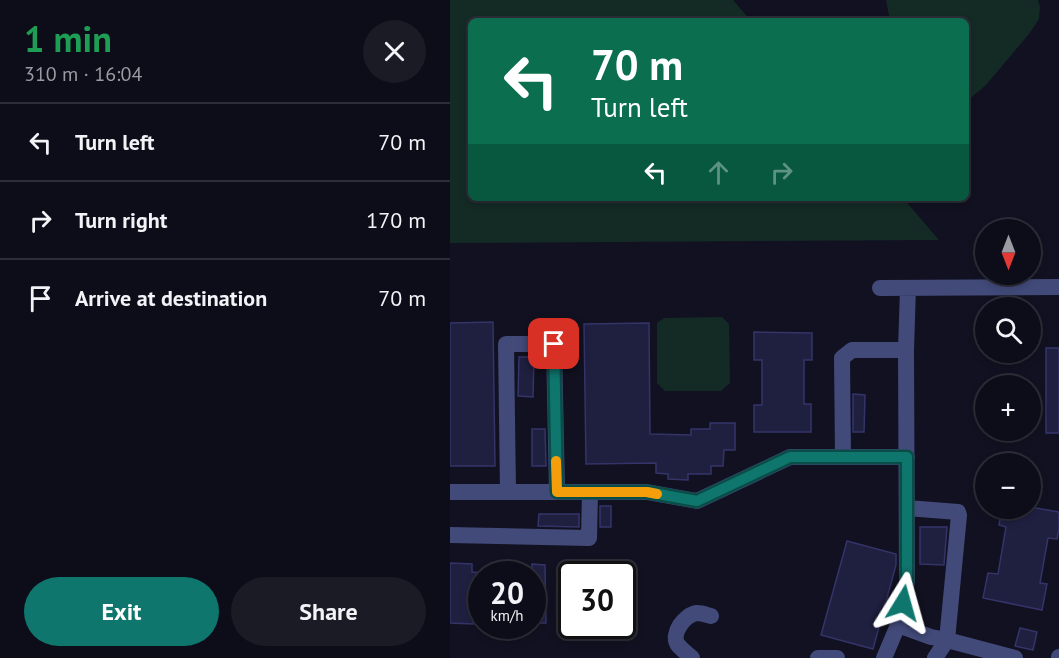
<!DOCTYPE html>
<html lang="en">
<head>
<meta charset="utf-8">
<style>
	:root { --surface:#0d0d19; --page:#1b1b26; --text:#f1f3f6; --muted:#9a9ca2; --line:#2d2d38; --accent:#0f766e }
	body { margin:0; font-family:"PT Sans",sans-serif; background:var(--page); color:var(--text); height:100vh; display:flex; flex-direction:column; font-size:22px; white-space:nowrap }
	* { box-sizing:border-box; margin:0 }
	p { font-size:20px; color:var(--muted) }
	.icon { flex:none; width:33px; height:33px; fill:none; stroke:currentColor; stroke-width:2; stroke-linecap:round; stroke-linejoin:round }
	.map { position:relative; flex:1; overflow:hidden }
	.panel { display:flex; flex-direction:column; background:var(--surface); width:450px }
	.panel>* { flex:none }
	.banner { position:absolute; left:18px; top:18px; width:501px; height:183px; border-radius:9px; box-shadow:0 3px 9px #0003,0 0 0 2px var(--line); background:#0b6e4f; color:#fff; overflow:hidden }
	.needle { width:39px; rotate:180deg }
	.buttons { position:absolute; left:525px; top:219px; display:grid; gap:12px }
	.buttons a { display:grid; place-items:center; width:66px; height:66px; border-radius:50%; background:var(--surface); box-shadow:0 3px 9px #0003,0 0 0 2px var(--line); font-size:30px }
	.speed { position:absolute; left:18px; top:561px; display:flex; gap:12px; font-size:30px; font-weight:700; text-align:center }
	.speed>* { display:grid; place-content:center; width:78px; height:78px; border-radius:50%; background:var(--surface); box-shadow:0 3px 9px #0003,0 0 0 2px var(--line); line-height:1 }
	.speed small { font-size:15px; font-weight:400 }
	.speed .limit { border:3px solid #111; border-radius:9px; background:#fff; color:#111 }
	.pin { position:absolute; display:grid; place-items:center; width:51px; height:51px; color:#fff; margin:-26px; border-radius:12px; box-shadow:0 3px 9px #0006 }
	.me { position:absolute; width:66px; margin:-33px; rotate:8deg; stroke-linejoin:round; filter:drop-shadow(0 0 4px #0008) }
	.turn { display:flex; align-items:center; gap:21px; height:126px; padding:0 24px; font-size:27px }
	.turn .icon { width:78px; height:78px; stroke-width:2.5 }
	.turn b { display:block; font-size:42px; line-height:51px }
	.lanes { display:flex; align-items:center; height:57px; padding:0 24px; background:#0003; justify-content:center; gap:30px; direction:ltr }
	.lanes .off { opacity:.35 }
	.round { display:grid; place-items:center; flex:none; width:63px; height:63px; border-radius:32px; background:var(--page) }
	.head { display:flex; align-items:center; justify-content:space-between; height:102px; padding:0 24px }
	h1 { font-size:36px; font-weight:600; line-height:45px; color:#1e9e55 }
	.button { display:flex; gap:12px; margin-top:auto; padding:12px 24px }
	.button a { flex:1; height:69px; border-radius:36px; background:var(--accent); color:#fff; font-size:24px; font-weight:600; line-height:69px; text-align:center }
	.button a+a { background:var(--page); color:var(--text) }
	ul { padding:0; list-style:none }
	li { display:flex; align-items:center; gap:18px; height:78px; padding:0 24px; border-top:2px solid var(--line) }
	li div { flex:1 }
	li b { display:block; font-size:22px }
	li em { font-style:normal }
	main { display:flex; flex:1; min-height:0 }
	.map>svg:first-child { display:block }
	.green { fill:#142a25 }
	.building { fill:#1f1f40; stroke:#343469; stroke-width:1.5 }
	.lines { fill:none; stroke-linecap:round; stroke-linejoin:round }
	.minor { stroke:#424a7a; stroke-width:16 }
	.route-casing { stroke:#0a4d48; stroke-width:15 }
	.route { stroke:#0f766e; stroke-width:10 }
	.slow { stroke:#f59e0b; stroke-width:10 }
</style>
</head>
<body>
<main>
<section class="panel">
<div class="head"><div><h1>1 min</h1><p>310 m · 16:04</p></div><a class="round"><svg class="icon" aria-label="close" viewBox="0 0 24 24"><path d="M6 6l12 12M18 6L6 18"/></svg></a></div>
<ul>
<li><svg class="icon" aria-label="left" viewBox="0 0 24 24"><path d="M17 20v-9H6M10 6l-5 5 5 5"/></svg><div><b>Turn left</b></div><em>70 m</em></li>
<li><svg class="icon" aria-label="right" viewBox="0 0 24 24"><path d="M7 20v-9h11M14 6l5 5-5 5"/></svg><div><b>Turn right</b></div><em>170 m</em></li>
<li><svg class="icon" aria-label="arrive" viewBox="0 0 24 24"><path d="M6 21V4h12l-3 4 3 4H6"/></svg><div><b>Arrive at destination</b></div><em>70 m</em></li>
</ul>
<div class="button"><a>Exit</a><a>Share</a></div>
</section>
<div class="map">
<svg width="609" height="658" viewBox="0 0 609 658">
	<rect width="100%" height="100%" fill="#111121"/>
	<path class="green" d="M0,0H283L301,21H21V198H453L489,240L0,243Z
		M436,0H588L590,7L589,19L579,34L536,85L516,102V21H440Z
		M272,317L279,324L280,383L271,391H215L207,383V323L214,318Z"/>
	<path class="building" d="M43,322L45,466H0V323Z
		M199,323L200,434L241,435V429H260V423H285V450H274L273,466H261V474H238V480L218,479V474L206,473V463L136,464L134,324Z
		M304,332L362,333V360H354V404H361V432H304V405H312V360H304Z
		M596,348H609V433H596Z
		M69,357H84L83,397L68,396Z
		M403,394L415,395L414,432H403Z
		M82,429H95L96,466H82Z
		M150,506H161V527H150Z
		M580,507L609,512V529L607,539L598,538L590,583L597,584L592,610L533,598L538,573L548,574L556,527L549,525L552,508H580Z
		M89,514H129V527L88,526Z
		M470,527H497L494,565L470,564Z
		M397,541L446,554V565L423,649L371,635Z
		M0,563L22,564V572L32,573V615H23V624L0,623Z
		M82,564L95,565L96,623H82Z
		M570,628L587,632L583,650L565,646Z"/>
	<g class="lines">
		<path class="minor" d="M430,288L609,287
			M393,457L392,358L402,350H456
			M0,492H197L247,501L340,457H457
			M58,492L56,344H104L107,492
			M457,508L508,512L509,515L497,640L485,658
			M0,535L139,538L140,492
			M448,625L481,637L497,640L565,658
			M242,658C238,654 232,650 228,645C220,634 235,614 247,613C252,613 257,615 261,616
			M368,658H387
			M434,658L448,625L457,581L456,350L458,288
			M609,658V657"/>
	</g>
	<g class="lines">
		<defs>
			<path id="route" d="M104,344L107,492H197L247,501L340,457H457V581L453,603"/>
		</defs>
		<use href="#route" class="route-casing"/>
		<use href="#route" class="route"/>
		<path class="slow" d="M106,461L107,492H197L207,494"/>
	</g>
</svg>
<div class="buttons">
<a><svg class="needle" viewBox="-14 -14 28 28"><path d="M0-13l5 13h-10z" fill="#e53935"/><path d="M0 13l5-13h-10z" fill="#9a9ca2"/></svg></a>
<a><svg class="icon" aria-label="search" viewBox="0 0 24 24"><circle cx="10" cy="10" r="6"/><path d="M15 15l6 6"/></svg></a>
<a>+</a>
<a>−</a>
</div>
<div class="speed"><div>20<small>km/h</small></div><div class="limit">30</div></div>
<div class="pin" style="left:104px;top:344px;background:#d93025"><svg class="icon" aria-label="arrive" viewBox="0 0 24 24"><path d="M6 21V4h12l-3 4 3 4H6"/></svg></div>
<svg class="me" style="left:453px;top:603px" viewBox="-20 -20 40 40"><path d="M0-17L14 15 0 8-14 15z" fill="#0f766e" stroke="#fff" stroke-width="4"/></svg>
<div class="banner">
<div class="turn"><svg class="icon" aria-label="left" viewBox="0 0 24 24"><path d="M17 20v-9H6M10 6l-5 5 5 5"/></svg><div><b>70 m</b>Turn left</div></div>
<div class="lanes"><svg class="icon" aria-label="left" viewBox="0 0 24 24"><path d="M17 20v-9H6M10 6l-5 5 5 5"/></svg><svg class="icon off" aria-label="ahead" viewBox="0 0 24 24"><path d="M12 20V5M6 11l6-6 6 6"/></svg><svg class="icon off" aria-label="right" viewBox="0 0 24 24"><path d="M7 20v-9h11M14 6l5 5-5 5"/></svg></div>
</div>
</div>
</main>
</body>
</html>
